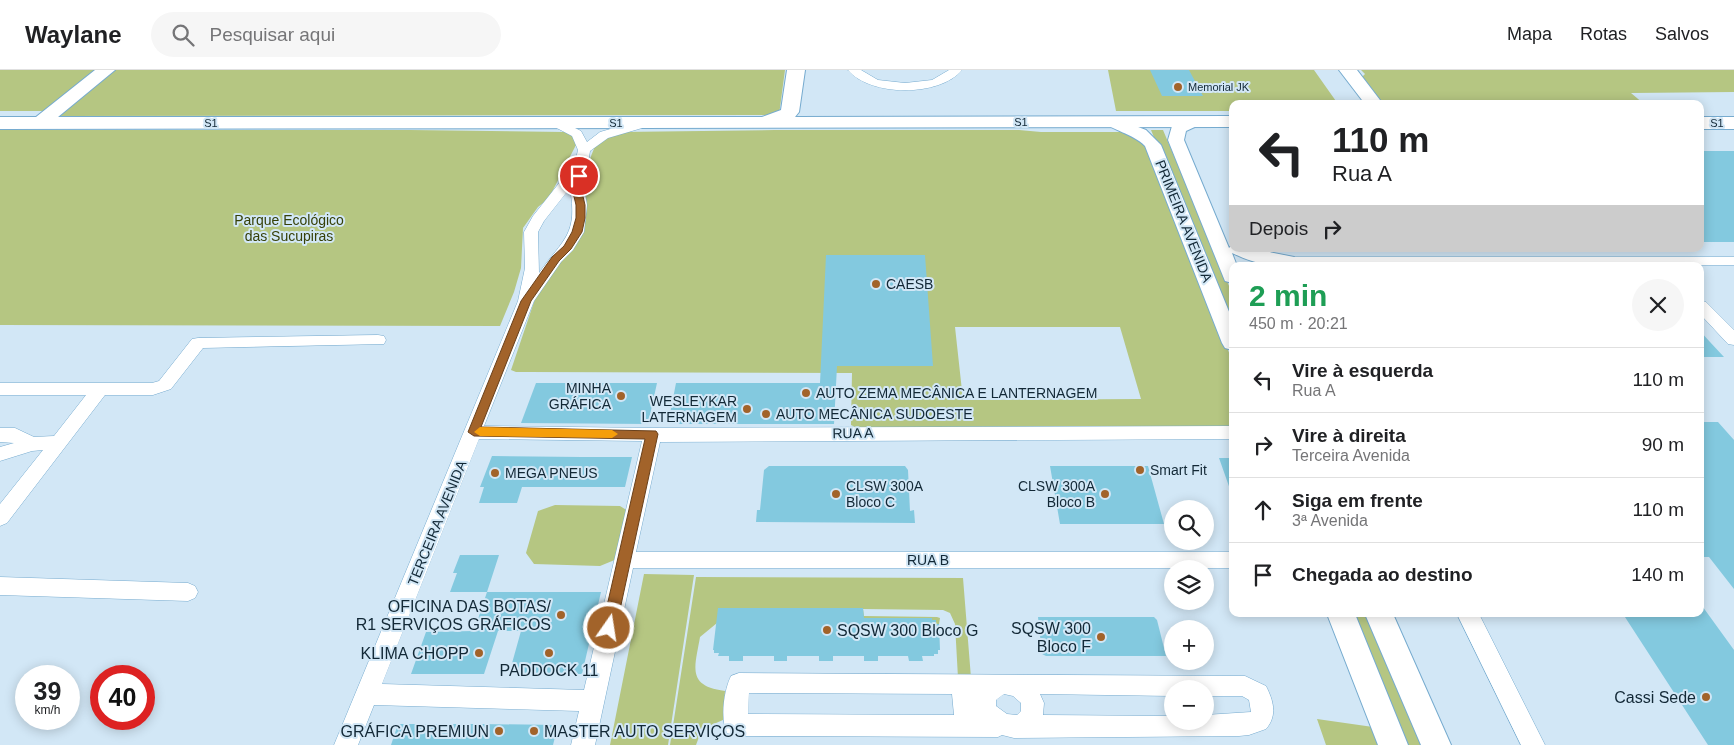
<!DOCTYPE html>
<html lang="pt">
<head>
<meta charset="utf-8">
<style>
	:root { --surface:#fff; --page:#f6f6f6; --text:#202124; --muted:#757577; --line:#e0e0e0 }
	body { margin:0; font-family:Helvetica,sans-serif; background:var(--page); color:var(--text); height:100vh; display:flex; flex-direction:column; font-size:19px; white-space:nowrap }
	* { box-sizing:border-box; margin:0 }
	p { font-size:16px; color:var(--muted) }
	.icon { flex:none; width:28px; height:28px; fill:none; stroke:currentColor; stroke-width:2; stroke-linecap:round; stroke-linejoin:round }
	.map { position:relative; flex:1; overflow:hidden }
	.drawer { position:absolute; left:1229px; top:192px; width:475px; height:355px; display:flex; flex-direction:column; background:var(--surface); border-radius:10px; box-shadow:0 2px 12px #0003 }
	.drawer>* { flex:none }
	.top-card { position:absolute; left:1229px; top:30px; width:475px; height:152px; border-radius:10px; box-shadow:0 2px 12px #0003; background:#fff; color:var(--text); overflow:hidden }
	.controls { position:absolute; left:1164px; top:430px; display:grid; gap:10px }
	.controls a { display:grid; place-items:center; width:50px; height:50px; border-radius:50%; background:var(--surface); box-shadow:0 2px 12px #0003; font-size:25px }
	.speed { position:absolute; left:15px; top:595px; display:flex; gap:10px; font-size:25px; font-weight:700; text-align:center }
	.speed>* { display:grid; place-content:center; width:65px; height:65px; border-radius:50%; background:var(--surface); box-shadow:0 2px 12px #0003; line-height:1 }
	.speed small { font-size:12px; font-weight:400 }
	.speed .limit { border:8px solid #d22; background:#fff; color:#111 }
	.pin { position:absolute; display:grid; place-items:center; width:42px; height:42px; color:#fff; margin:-21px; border:2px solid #fff; border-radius:50%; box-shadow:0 1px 5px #0007 }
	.me { position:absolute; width:55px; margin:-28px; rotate:13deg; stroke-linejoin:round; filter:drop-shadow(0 0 4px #0008) }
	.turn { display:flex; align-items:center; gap:18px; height:105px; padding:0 20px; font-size:22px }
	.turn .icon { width:65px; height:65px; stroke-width:2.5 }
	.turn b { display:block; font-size:35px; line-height:42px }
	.then { display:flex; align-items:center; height:48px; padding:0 20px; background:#0003; gap:10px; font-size:19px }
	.round { display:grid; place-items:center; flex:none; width:52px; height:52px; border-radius:26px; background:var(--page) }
	.head { display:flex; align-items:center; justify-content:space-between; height:85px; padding:0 20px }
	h1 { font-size:30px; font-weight:600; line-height:38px; color:#1e9e55 }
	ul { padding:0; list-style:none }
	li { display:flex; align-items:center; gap:15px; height:65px; padding:0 20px; border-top:1px solid var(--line) }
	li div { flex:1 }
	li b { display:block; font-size:19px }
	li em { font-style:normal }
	header { display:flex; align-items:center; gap:30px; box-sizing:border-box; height:70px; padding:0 25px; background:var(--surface); border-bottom:1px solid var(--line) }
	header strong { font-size:24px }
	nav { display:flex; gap:28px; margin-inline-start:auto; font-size:18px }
	.search { width:350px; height:45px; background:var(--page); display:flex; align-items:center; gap:12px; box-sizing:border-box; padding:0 18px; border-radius:28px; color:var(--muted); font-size:19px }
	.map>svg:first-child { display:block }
	.green { fill:#b5c682; fill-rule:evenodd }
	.building { fill:#83c9df }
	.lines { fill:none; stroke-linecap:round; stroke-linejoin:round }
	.minor-casing { stroke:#76abcf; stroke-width:1 }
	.major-casing { stroke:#76abcf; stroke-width:2 }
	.highway-casing { stroke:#76abcf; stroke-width:2 }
	.minor { fill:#fff; fill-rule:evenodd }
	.major { fill:#fff; fill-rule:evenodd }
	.highway { fill:#fff; fill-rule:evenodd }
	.route { fill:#a2632a; stroke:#69401b }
	.slow { fill:#f59e0b }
	.poi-dot { fill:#a2632a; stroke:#d2e7f6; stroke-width:2 }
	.labels { text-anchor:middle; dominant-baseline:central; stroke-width:4; stroke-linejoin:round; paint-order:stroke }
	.far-poi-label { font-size:11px; fill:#122836; stroke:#d2e7f6; text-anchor:start }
	.far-street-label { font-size:11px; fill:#122836; stroke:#d2e7f6 }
	.park-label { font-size:14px; fill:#364007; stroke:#d2e7f6 }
	.street-label { font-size:14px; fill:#122836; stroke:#d2e7f6 }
	.poi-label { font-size:14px; fill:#122836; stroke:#d2e7f6; text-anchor:start }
	.near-poi-label { font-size:16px; fill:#122836; stroke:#d2e7f6; text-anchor:end }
</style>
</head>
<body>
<header>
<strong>Waylane</strong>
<div class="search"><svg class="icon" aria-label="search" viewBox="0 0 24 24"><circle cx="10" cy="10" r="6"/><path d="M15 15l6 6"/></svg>Pesquisar aqui</div>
<nav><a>Mapa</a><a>Rotas</a><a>Salvos</a></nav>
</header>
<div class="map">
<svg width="1734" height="675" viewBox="0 0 1734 675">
	<rect width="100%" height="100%" fill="#d2e7f6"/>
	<path class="green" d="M0,0H98L49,41H0Z
		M109,0H785L779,45L56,46Z
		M1108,0H1314L1338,34H1232V41H1116Z
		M1361,0H1734V22L1631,23L1644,34H1382L1361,8L1365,4Z
		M0,60H410L564,62L569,63L578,71L549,128L538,137L523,158L521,198L514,222L500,256L0,255Z
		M775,60H1019L1041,62H1126L1143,69L1232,290V357H855L851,355L852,303L527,302H516L511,300L535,229L582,161C587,145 584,144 582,129C581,109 590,89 597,71L621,62ZM955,257H1120L1141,329L963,330Z
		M1151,60H1163L1232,223V258Z
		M555,435L620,436L628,441L617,489L600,496L534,494L526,483L538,441Z
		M644,504L694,505L668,675H610Z
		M696,507L963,508L971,608H958L955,554L950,543L943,540L863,539L864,546L937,547L940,548L939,554L717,553L700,567C695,597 686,616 725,621L723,650L702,659L696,675H670Z
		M1350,544H1370L1426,675H1404Z
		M1317,649L1373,657L1380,675H1326Z"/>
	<path class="building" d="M1150,0H1189L1203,26H1162Z
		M1700,81H1734V172H1700Z
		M826,185H925L933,296H837L834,354H668L676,313H820Z
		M1700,261L1710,272L1724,287H1700Z
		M536,313H657L648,354L521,353Z
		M1700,352H1718L1734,370V519L1709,487H1700Z
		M492,386L582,387H632L625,417H522L517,433H479L484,417H480Z
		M1219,388H1232V422H1231Z
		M769,396H905L908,400L910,441L914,440L915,453L756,452L757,440H760L764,400Z
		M1050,396H1148L1164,454H1060Z
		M460,485H499L487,522H450L457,503H453Z
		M487,522H601L582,604H509L521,561H498L484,604H411L426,562L474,561Z
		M1700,533L1734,580V675H1708L1623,544H1700Z
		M718,538H863L864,548H932V550H936V554H939L940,580H938V584H934V586H922L923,591H909L908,586H878V591H864V586H833V591H819V586H787V591H774V586H743V591H729V586H718L719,583H714V580H713Z
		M1038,547H1154L1157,550L1166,586H1046L1042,584Z
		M398,654H480L558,655L553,675H391Z"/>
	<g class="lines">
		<defs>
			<path id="minor" d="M848,0H861L878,10L905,13L932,10L949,0H962C940,27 870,27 848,0Z
				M555,48L581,61L587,72L600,62L645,49L651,53L649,56L608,68L590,81L584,118L587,135L584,162L573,180L561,192L534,231L484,356L652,358L1232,356V369L660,372L636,482H1232V498H633L595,675H571L579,641L374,635L358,675H334L518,231L525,198L524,162L533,146L575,93L578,80L572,66L551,55L549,52L551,49ZM570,118C578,165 564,168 539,203L538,162L544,151ZM479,369L642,371L584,620L382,614Z
				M1287,187H1734V195L1282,196L1280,191L1282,188Z
				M1700,230L1706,232L1734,260V275L1728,274L1700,244Z
				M378,265L384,266L386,270L384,274L203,278L171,319L153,325H105L7,453L0,456V434L43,380L32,381L0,391V377L14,373L0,372V358H15L34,367L54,366L86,325H0V313H152L159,311L192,269L198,268Z
				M0,507L188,513L195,516L198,522L195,528L188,531L0,525Z
				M1457,544H1479L1545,675H1521Z
				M739,603L1245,606L1266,616C1273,630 1278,645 1266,659L1249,665L1239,666L1014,668L1002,665L998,667L735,666L727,663C720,648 724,620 731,606ZM1172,619H1205V626H1242L1249,630L1251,642L1205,645V651H1172V646L1043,645L1044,633L1040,624L1172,626ZM749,623L952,624L954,645L748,644ZM1004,624L1013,626L1021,633V641L1017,645L1007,644L996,636V630Z"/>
			<path id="major" d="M1112,47L1146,60L1161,75L1232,249V280L1225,278L1222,273L1145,76C1134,64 1109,59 1104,52L1106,49Z
				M1193,47L1199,49L1201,52L1199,55L1186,61L1184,70L1229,178L1232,175V179H1254L1294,187L1297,191L1294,195C1274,200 1249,191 1232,183L1237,196H1232V213L1225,211L1168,70L1172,56Z
				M1327,544H1355L1408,675H1378Z
				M1365,544H1393L1451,675H1421Z"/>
			<path id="highway" d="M95,0H115L58,47H762L781,40L787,0H805L799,42L795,47L1232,46V57L0,59V47H36Z
				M1339,0H1357L1383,34H1365Z
				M1700,47H1734V59H1700Z"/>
		</defs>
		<use href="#minor" class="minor-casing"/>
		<use href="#major" class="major-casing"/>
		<use href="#highway" class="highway-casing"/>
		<use href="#minor" class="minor"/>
		<use href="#major" class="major"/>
		<use href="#highway" class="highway"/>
	</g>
	<path class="route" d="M579,103L583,106L581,118L585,135V148L582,162L571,179L559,191L531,231L481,357L656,361L658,364L616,558L614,562L609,564L604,562L602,558L645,369L474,366L468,362L521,231L552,187L564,176L572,162L576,148V135L572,118L575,106Z"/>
	<path class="slow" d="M480,357L612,360L618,364L612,368L480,366L474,362Z"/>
	<g class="poi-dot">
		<circle cx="1178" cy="17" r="5"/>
		<circle cx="876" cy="214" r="5"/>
		<circle cx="806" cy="323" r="5"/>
		<circle cx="621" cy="326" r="5"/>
		<circle cx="747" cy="339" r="5"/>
		<circle cx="766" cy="344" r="5"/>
		<circle cx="1140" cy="400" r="5"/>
		<circle cx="495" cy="403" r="5"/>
		<circle cx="836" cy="424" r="5"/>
		<circle cx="1105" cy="424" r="5"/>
		<circle cx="561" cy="545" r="5"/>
		<circle cx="827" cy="560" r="5"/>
		<circle cx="1101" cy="567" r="5"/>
		<circle cx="479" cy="583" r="5"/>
		<circle cx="549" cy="583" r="5"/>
		<circle cx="1706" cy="627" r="5"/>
		<circle cx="499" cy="661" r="5"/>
		<circle cx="534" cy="661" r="5"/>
	</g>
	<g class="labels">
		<g class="far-poi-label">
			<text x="1188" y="17">Memorial JK</text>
		</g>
		<g class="far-street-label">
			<text x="1021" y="52">S1</text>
			<text x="211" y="53">S1</text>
			<text x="616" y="53">S1</text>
			<text x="1717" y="53">S1</text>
		</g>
		<g class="park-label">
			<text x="289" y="150">Parque Ecológico<tspan x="289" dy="16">das Sucupiras</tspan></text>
		</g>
		<g class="street-label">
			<text transform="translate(1184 151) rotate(68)">PRIMEIRA AVENIDA</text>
			<text transform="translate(853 363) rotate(-1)">RUA A</text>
			<text transform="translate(437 453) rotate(-68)">TERCEIRA AVENIDA</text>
			<text x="928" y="490">RUA B</text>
		</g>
		<g class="poi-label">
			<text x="886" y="214">CAESB</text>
			<text x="611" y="318" text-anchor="end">MINHA<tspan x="611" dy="16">GRÁFICA</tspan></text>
			<text x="816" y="323">AUTO ZEMA MECÂNICA E LANTERNAGEM</text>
			<text x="737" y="331" text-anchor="end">WESLEYKAR<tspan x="737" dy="16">LATERNAGEM</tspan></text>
			<text x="776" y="344">AUTO MECÂNICA SUDOESTE</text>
			<text x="1150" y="400">Smart Fit</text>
			<text x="505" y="403">MEGA PNEUS</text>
			<text x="846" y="416">CLSW 300A<tspan x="846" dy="16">Bloco C</tspan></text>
			<text x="1095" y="416" text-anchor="end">CLSW 300A<tspan x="1095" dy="16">Bloco B</tspan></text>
		</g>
		<g class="near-poi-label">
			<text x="551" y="536">OFICINA DAS BOTAS/<tspan x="551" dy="18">R1 SERVIÇOS GRÁFICOS</tspan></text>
			<text x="1091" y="558">SQSW 300<tspan x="1091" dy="18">Bloco F</tspan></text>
			<text x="837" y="560" text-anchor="start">SQSW 300 Bloco G</text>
			<text x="469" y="583">KLIMA CHOPP</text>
			<text x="549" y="600" text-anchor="middle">PADDOCK 11</text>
			<text x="1696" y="627">Cassi Sede</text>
			<text x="489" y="661">GRÁFICA PREMIUN</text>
			<text x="544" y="661" text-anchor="start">MASTER AUTO SERVIÇOS</text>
		</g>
	</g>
</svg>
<div class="controls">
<a><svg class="icon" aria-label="search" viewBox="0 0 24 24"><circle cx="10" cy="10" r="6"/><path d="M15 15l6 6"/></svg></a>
<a><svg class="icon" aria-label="layers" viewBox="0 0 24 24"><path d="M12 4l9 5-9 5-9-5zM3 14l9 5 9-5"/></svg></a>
<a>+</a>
<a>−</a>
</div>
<div class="speed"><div>39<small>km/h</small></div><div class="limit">40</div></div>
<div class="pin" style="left:579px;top:106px;background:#d93025"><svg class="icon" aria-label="arrive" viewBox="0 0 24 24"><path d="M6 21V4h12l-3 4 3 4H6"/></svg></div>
<svg class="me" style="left:609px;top:558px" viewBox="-20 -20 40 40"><circle r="17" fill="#a2632a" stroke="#fff" stroke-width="3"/><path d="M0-11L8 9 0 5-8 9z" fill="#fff"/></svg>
<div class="top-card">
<div class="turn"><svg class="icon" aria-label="left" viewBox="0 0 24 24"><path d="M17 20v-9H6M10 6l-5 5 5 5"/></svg><div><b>110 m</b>Rua A</div></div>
<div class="then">Depois<svg class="icon" aria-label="right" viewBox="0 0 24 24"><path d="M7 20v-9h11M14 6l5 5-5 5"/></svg></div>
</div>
<section class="drawer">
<div class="head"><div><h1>2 min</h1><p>450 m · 20:21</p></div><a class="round"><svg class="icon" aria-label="close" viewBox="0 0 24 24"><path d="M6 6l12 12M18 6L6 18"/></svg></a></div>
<ul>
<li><svg class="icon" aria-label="left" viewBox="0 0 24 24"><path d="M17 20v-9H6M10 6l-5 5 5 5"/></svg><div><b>Vire à esquerda</b><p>Rua A</p></div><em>110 m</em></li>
<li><svg class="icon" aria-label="right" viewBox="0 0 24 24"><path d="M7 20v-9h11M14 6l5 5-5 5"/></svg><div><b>Vire à direita</b><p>Terceira Avenida</p></div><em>90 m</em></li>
<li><svg class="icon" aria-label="ahead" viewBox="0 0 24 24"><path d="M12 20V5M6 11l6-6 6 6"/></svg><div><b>Siga em frente</b><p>3ª Avenida</p></div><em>110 m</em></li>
<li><svg class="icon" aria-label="arrive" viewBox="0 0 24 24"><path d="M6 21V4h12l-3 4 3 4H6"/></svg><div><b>Chegada ao destino</b></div><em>140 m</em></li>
</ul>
</section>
</div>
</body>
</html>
